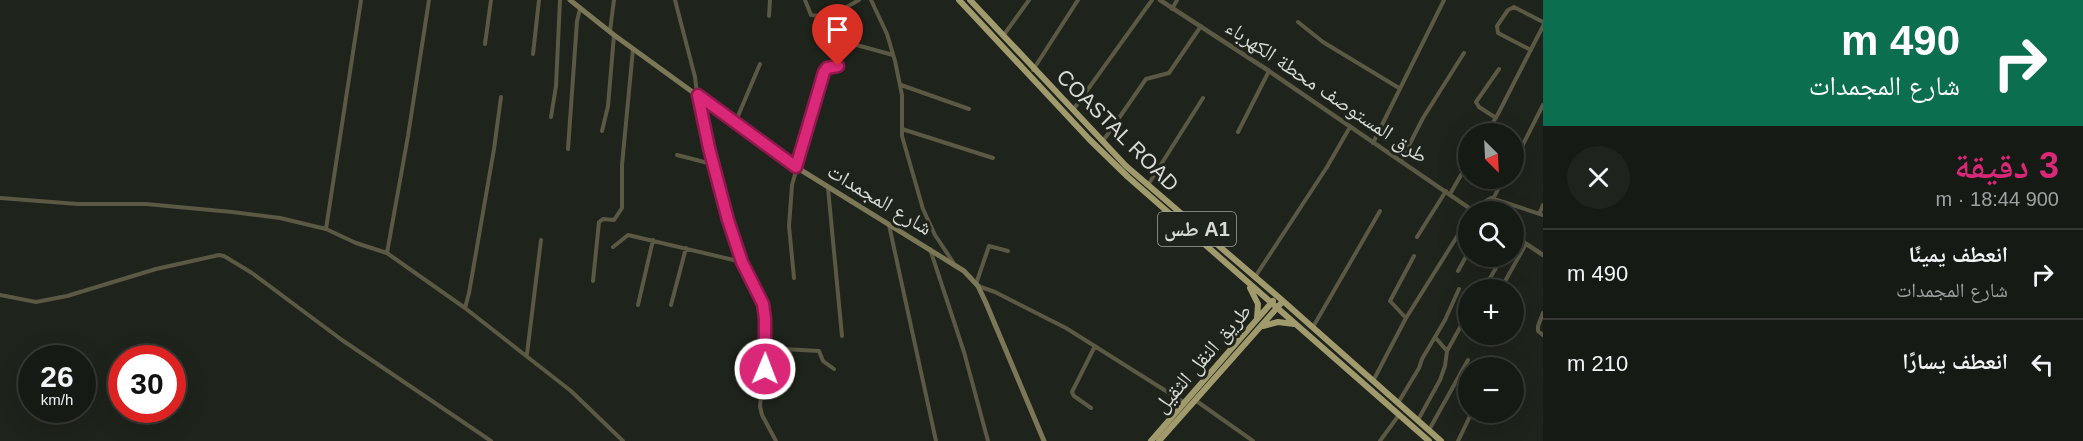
<!DOCTYPE html>
<html lang="ar">
<head>
<meta charset="utf-8">
<style>
	:root { --surface:#161a14; --page:#1f231d; --text:#f1f3f6; --muted:#9ea1a0; --line:#353834; --accent:#db2777 }
	body { margin:0; font-family:Arial,"Noto Naskh Arabic",sans-serif; background:var(--page); color:var(--text); direction:rtl; height:100vh; display:flex; flex-direction:column; font-size:22px; white-space:nowrap }
	* { box-sizing:border-box; margin:0 }
	p { font-size:20px; color:var(--muted) }
	.icon { flex:none; width:33px; height:33px; fill:none; stroke:currentColor; stroke-width:2; stroke-linecap:round; stroke-linejoin:round }
	.map { position:relative; flex:1; overflow:hidden; direction:ltr }
	.side { display:flex; flex-direction:column; background:var(--surface); width:540px }
	.side>* { flex:none }
	.top-card { background:#0b6e4f; color:#fff; overflow:hidden }
	.needle { width:39px; rotate:156deg }
	.tools { position:absolute; left:1458px; top:123px; display:grid; gap:12px }
	.tools a { display:grid; place-items:center; width:66px; height:66px; border-radius:50%; background:var(--surface); box-shadow:0 6px 24px #0002,0 0 0 2px var(--line); font-size:30px }
	.speed { position:absolute; left:18px; top:345px; display:flex; gap:12px; font-size:30px; font-weight:700; text-align:center }
	.speed>* { display:grid; place-content:center; width:78px; height:78px; border-radius:50%; background:var(--surface); box-shadow:0 6px 24px #0002,0 0 0 2px var(--line); line-height:1 }
	.speed small { font-size:15px; font-weight:400 }
	.speed .limit { border:9px solid #d22; background:#fff; color:#111 }
	.pin { position:absolute; display:grid; place-items:center; width:51px; height:51px; color:#fff; margin:-62px -26px; border-radius:50% 50% 50% 0; rotate:-45deg; box-shadow:0 0 6px #0007 }
	.pin .icon { rotate:45deg }
	.me { position:absolute; width:66px; margin:-33px; rotate:1deg; stroke-linejoin:round; filter:drop-shadow(0 0 4px #0008) }
	.turn { display:flex; align-items:center; gap:21px; height:126px; padding:0 24px; font-size:27px }
	.turn .icon { width:78px; height:78px; stroke-width:2.5 }
	.turn b { display:block; font-size:42px; line-height:51px }
	.round { display:grid; place-items:center; flex:none; width:63px; height:63px; border-radius:32px; background:var(--page) }
	.overview { display:flex; align-items:center; justify-content:space-between; height:102px; padding:0 24px }
	h1 { font-size:36px; font-weight:600; line-height:45px; color:var(--accent) }
	ul { padding:0; list-style:none }
	li { display:flex; align-items:center; gap:18px; height:90px; padding:0 24px; border-top:2px solid var(--line) }
	li div { flex:1 }
	li b { display:block; font-size:22px }
	li em { font-style:normal }
	main { display:flex; flex:1; min-height:0 }
	.map>svg:first-child { display:block }
	.lines { fill:none; stroke-linecap:round; stroke-linejoin:round }
	.minor { stroke:#5b5844; stroke-width:4 }
	.tertiary { stroke:#5b5844; stroke-width:4.5 }
	.secondary { stroke:#7b7757; stroke-width:5 }
	.trunk { stroke:#a09a6c; stroke-width:6 }
	.route-casing { stroke:#8e194d; stroke-width:15 }
	.route { stroke:#db2777; stroke-width:10 }
	.labels { text-anchor:middle; dominant-baseline:central; stroke-width:6; stroke-linejoin:round; paint-order:stroke }
	.shield { fill:#1e231b; stroke:#a0a49e; stroke-width:1.5 }
	.shield-label { font-size:20px; font-weight:bold; fill:#d8dbd6 }
	.street-label { font-size:21px; fill:#d8dbd6; stroke:#1e231b }
</style>
</head>
<body>
<main>
<section class="side">
<div class="top-card">
<div class="turn"><svg class="icon" aria-label="right" viewBox="0 0 24 24"><path d="M7 20v-9h11M14 6l5 5-5 5"/></svg><div><b>490 m</b>شارع المجمدات</div></div>
</div>
<div class="overview"><div><h1>3 دقيقة</h1><p>900 m · 18:44</p></div><a class="round"><svg class="icon" aria-label="close" viewBox="0 0 24 24"><path d="M6 6l12 12M18 6L6 18"/></svg></a></div>
<ul>
<li><svg class="icon" aria-label="right" viewBox="0 0 24 24"><path d="M7 20v-9h11M14 6l5 5-5 5"/></svg><div><b>انعطف يمينًا</b><p>شارع المجمدات</p></div><em>490 m</em></li>
<li><svg class="icon" aria-label="left" viewBox="0 0 24 24"><path d="M17 20v-9H6M10 6l-5 5 5 5"/></svg><div><b>انعطف يسارًا</b></div><em>210 m</em></li>
</ul>
</section>
<div class="map">
<svg width="1543" height="441" viewBox="0 0 1543 441">
	<rect width="100%" height="100%" fill="#1e231b"/>
	<g class="lines">
		<path class="minor" d="M675,0L695,77L699,110L720,192L742,262L763,305L765,319L764,369L760,406L762,415L776,441
			M805,0L811,15C830,18 843,9 859,0
			M871,0L887,34L895,61L902,95V136L923,209L935,235L953,262
			M1172,9L1177,0
			M769,16L770,0
			M1298,22L1323,42L1399,88
			M610,31L614,0
			M1003,36L1029,0
			M842,41L893,55
			M485,44L491,0
			M1531,50L1498,33L1497,26L1508,10L1514,7L1543,22
			M533,54L539,0
			M1033,70L1078,0
			M901,85L969,109
			M1073,110L1152,0
			M551,117L556,86L560,0
			M1496,118L1479,107L1476,102L1499,69
			M735,123L760,64
			M902,129L993,158
			M602,131L608,106L614,35
			M1238,132L1269,71
			M1486,134L1498,114L1543,26
			M1103,141L1146,79L1169,73L1201,26
			M1373,143L1444,0
			M568,149L577,21L580,9
			M677,155L712,164
			M1401,161L1423,118L1464,53
			M1514,162L1543,105
			M1148,185L1203,98
			M828,188L842,336
			M1450,194L1468,163
			M0,198L78,204H146L232,212L280,218L326,229L356,243L387,253L465,308L571,391L623,441
			M1493,199L1504,178
			M1481,212L1486,201L1491,198L1543,215
			M1539,214L1543,205
			M889,225L936,441
			M326,229L361,0
			M1417,237L1446,191
			M613,247L628,235L742,262
			M930,249L964,352L988,441
			M387,253L408,136L429,0
			M1458,271L1468,253
			M1255,277L1327,167L1350,127
			M794,278L789,226L792,185L824,72L827,68L840,65L842,51
			M593,281L599,222L603,219L614,220L622,208V165L633,49
			M976,284L989,246L1008,251
			M978,286L995,292L1066,328L1185,403
			M1483,290L1503,256
			M1500,290L1526,244
			M0,295L36,302L67,296L156,269L219,255L224,256L252,273L342,340L491,441
			M638,305L653,240
			M671,305L686,248
			M465,308L469,293L494,149L501,97
			M1543,313L1538,326V331L1543,335
			M1406,318L1390,301L1414,256
			M1313,327L1380,211
			M1435,337L1447,351
			M765,348L819,351L823,361L834,369
			M527,354L541,240
			M1373,381L1406,318L1468,219
			M1195,400L1253,441
			M1398,403L1419,368L1422,359L1445,320L1459,289
			M1091,408L1074,396L1072,392L1095,346
			M1418,420L1440,380L1445,366L1447,351L1468,313
			M1429,430L1468,360
			M1380,441L1399,415
			M1458,441L1472,412"/>
		<path class="tertiary" d="M1160,0L1269,71L1475,212
			M1514,236L1543,255"/>
		<path class="secondary" d="M570,0L614,35L796,167L964,271L978,286L986,303L1044,441"/>
		<path class="trunk" d="M959,0L1089,139L1128,177L1429,441
			M970,0L1126,166L1283,301L1441,441
			M1250,288L1258,304L1257,318
			M1263,326L1278,322L1294,324
			M1151,441L1273,301
			M1159,441L1283,301"/>
	</g>
	<g class="lines">
		<defs>
			<path id="route" d="M765,369V319L763,304L742,262L728,220L709,148L698,95L796,167L824,72L827,68L838,66"/>
		</defs>
		<use href="#route" class="route-casing"/>
		<use href="#route" class="route"/>
	</g>
	<g class="labels">
		<rect class="shield" x="1158" y="212" width="78" height="34" rx="4.5"/>
		<g class="shield-label">
			<text x="1197" y="229">طس A1</text>
		</g>
		<g class="street-label">
			<text transform="translate(1327 91) rotate(34)">طرق المستوصف محطة الكهرباء</text>
			<text transform="translate(1118 130) rotate(45)">COASTAL ROAD</text>
			<text transform="translate(880 199) rotate(31)">شارع المجمدات</text>
			<text transform="translate(1202 358) rotate(-49)">طريق النقل الثقيل</text>
		</g>
	</g>
</svg>
<div class="tools">
<a><svg class="needle" viewBox="-14 -14 28 28"><path d="M0-13l5 13h-10z" fill="#e53935"/><path d="M0 13l5-13h-10z" fill="#9ea1a0"/></svg></a>
<a><svg class="icon" aria-label="search" viewBox="0 0 24 24"><circle cx="10" cy="10" r="6"/><path d="M15 15l6 6"/></svg></a>
<a>+</a>
<a>−</a>
</div>
<div class="speed"><div>26<small>km/h</small></div><div class="limit">30</div></div>
<div class="pin" style="left:838px;top:66px;background:#d93025"><svg class="icon" aria-label="arrive" viewBox="0 0 24 24"><path d="M6 21V4h12l-3 4 3 4H6"/></svg></div>
<svg class="me" style="left:765px;top:369px" viewBox="-20 -20 40 40"><circle r="17" fill="#db2777" stroke="#fff" stroke-width="3"/><path d="M0-11L8 9 0 5-8 9z" fill="#fff"/></svg>
</div>
</main>
</body>
</html>
